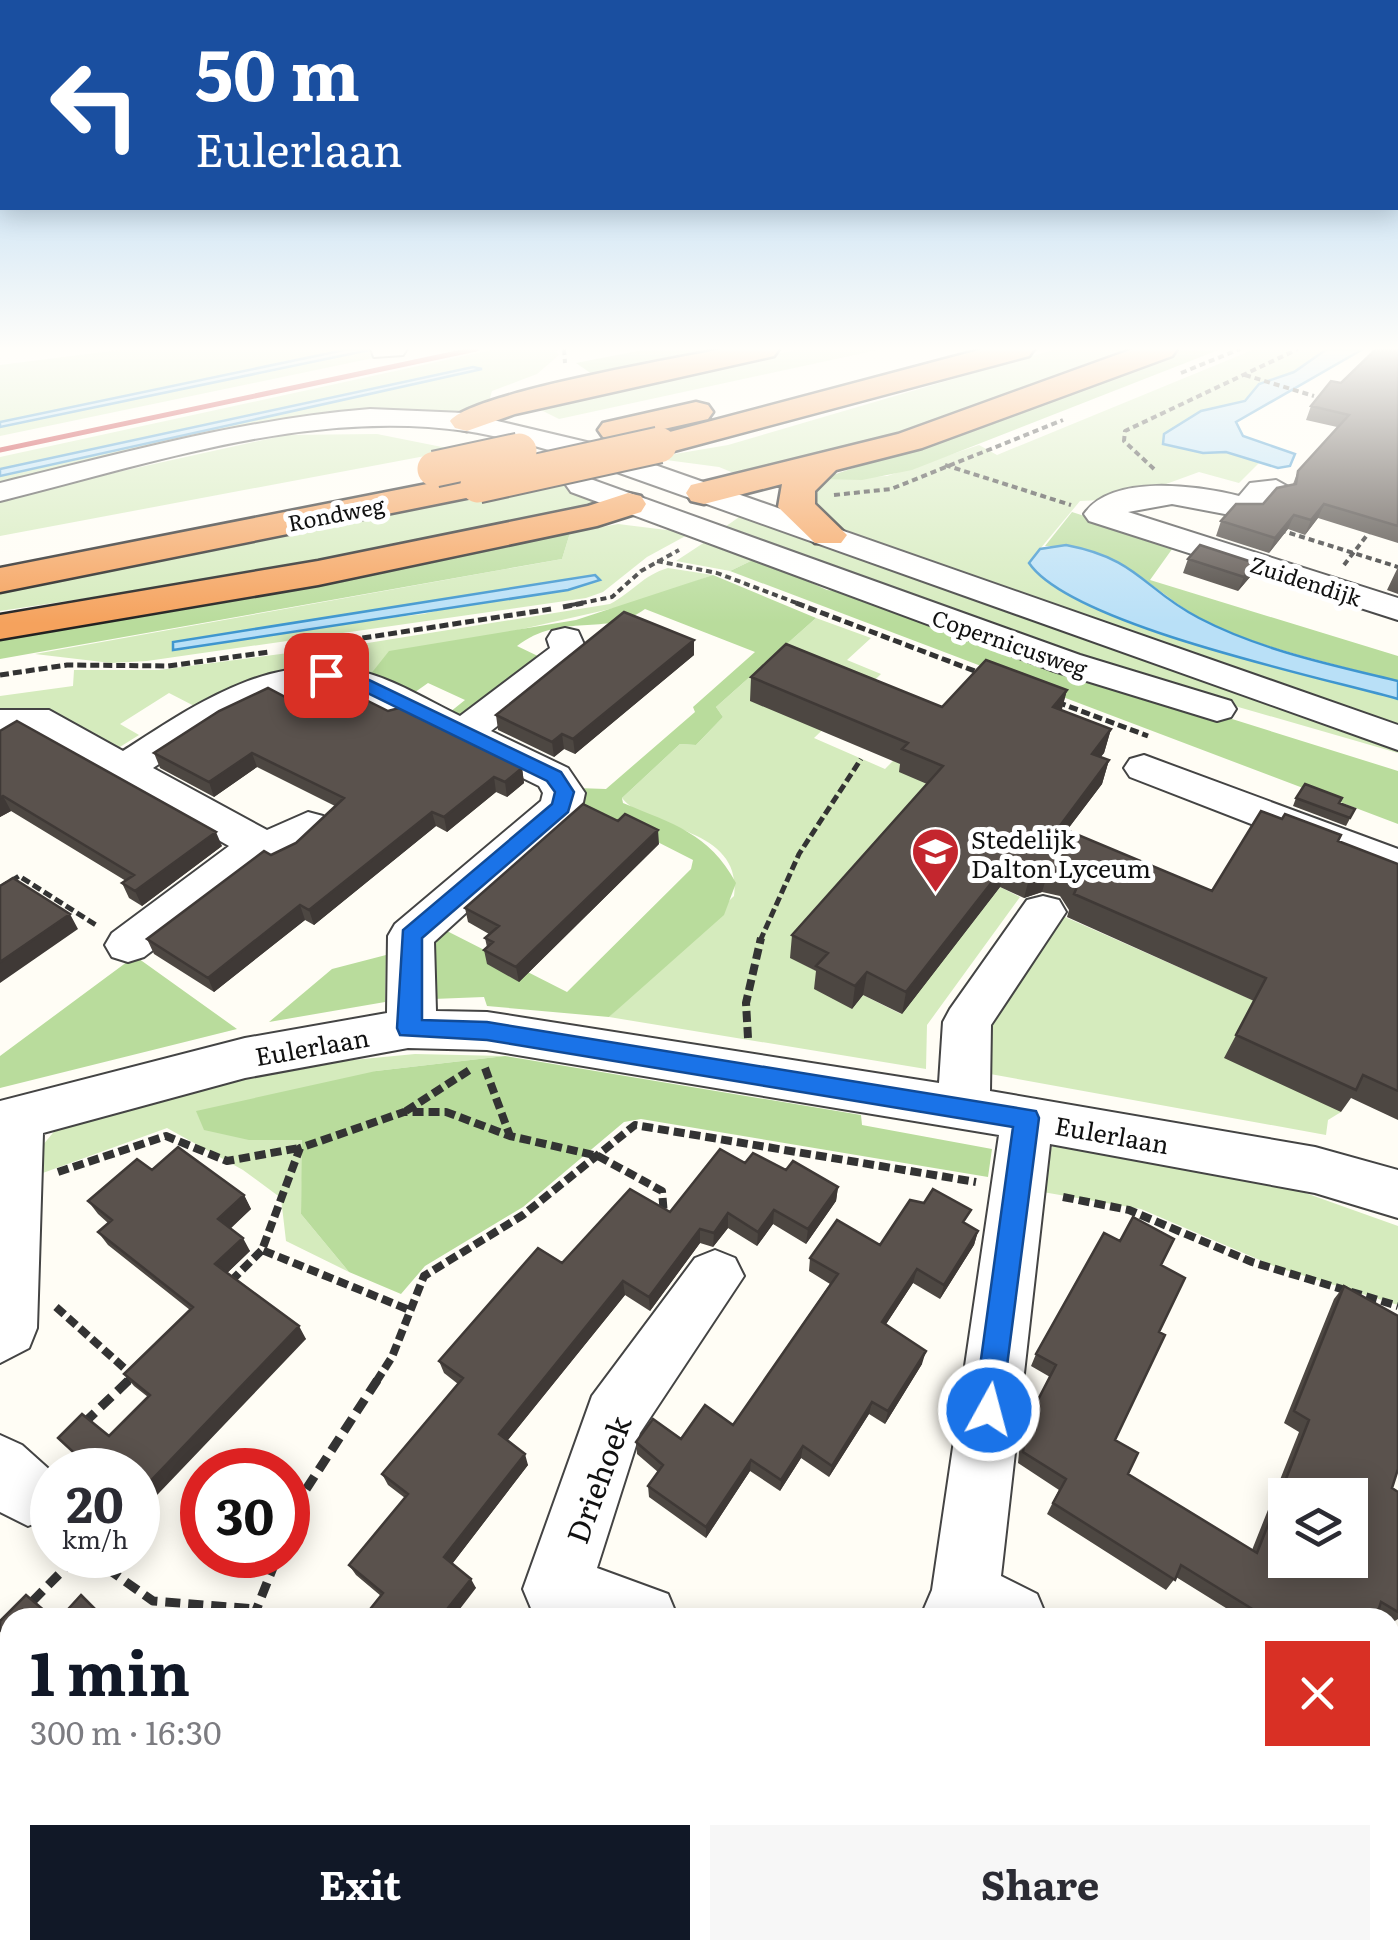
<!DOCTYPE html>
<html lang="en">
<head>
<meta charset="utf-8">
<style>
	:root { --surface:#fff; --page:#f7f7f7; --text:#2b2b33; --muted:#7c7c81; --accent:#111827 }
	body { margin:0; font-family:Literata,serif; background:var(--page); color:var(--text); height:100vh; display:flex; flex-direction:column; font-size:38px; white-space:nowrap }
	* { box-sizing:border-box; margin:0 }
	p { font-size:32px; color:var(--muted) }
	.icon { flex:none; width:55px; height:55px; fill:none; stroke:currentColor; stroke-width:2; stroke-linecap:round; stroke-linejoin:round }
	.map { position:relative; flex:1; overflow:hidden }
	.drawer { position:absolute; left:0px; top:1608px; width:1400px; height:352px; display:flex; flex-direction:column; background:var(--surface); border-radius:30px 30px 0 0; box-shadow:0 5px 25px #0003 }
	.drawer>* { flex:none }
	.top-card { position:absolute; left:0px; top:0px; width:1400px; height:210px; box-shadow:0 5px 25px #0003; background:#1a4fa0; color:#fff; overflow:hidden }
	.tools { position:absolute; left:1268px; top:1478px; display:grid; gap:20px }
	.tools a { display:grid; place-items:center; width:100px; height:100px; border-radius:0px; background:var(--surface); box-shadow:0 5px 25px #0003; font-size:50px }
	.speed { position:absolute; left:30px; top:1448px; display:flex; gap:20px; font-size:50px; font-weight:700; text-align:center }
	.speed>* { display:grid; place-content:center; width:130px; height:130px; border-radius:50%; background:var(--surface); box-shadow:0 5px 25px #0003; line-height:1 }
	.speed small { font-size:25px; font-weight:400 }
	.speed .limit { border:15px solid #d22; background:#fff; color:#111 }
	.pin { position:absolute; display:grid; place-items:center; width:85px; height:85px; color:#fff; margin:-42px; border-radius:20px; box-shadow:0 5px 15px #0006 }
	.me { position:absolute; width:110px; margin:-55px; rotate:7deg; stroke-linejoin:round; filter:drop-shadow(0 0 8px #0008) }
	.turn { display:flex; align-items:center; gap:35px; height:210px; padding:0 30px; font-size:45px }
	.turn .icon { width:130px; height:130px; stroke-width:2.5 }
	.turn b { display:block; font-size:70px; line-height:85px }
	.round { display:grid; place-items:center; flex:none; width:105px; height:105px; border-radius:0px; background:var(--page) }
	.headline { display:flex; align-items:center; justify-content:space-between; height:170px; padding:0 30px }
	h1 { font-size:60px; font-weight:700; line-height:75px; color:var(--accent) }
	.button { display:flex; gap:20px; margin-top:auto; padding:20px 30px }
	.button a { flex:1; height:115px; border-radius:0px; background:var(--accent); color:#fff; font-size:40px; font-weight:700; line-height:115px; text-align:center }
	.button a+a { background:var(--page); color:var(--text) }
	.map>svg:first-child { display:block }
	.green { fill:#d5ebbd; fill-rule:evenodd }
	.forest { fill:#b9dc9c }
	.water { fill:#b9e0f7; stroke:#3f96cf; stroke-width:2.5 }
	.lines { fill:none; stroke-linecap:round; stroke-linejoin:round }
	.minor-casing { stroke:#444; stroke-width:4 }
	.highway-casing { stroke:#222; stroke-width:5 }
	.path-far3 { stroke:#333; stroke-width:4; stroke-dasharray:6 4; stroke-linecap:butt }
	.path-far2 { stroke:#333; stroke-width:5; stroke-dasharray:9 4; stroke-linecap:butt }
	.path-far1 { stroke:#333; stroke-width:8; stroke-dasharray:11 5; stroke-linecap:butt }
	.path { stroke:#333; stroke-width:9; stroke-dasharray:15 8; stroke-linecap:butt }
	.minor { fill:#fff; fill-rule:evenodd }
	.highway { fill:#f5a25d; fill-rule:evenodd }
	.rail { stroke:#c4262e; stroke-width:5 }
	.highway-bridge-casing { stroke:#222; stroke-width:39; stroke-linecap:butt }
	.highway-bridge { stroke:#f5a25d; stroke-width:35 }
	.wall { fill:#4d4742 }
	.shaded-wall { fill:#3f3936 }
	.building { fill:#5a524d; stroke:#3f3936; stroke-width:2.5; fill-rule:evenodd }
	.route { fill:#1a73e8; stroke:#114b97; stroke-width:2.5 }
	.labels { text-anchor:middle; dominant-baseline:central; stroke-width:10; stroke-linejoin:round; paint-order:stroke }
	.far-street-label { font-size:22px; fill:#111; stroke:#fff }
	.poi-label { font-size:25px; fill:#111; stroke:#fff; text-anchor:start }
	.street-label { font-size:25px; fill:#111; stroke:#fff }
	.near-street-label { font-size:30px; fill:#111; stroke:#fff }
</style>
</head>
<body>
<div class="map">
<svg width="1398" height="1959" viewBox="0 0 1398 1959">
	<rect width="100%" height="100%" fill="#fffdf5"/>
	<path class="green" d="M127,349H349L0,422V365Z
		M374,349H381L382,354L416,349L0,436V427Z
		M496,349H555L559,355L537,374L492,391L488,405L438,415L283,420L0,483V476L481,369L0,469V457Z
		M800,349H882L559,419L535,407Z
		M1056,349H1136L932,426L746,478L719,467L651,458L728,445Z
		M1255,349H1327L1294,372L1259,384L1245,401L1201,411L1164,434L1203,453L1226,452L1259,463L1239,483L1199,472L1125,499L1080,501L1040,549L1062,592L1130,621L1398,699V728L826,526L810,495L821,479L887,476L979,445L997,455Z
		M377,434L457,450L0,536V498L286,435Z
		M555,479L612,503L303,566L0,611V585Z
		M742,515L1398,742V753L1072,659L722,529Z
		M618,524L691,533L647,557L603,592L586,598L147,661L111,663L35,654L562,559L570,533ZM595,575L423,614L174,642Z
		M708,540L757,558L730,571L676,561Z
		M668,568L713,575L632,604L483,638L370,675L335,667L333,662L336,652L343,647L610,604C633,592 643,575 668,568Z
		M816,618L871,638L847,660L881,674L814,738L885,769L976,677L939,789L790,957L826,976L852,1009L863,995L901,1014L1000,887L1020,897L927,1025L926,1069L609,1017L734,896C743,826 647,831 622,798L680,744L696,745L723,717L716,707Z
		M296,652L310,657V665L303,672L202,710L169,693L120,724L139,735L115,750L0,714V696L73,686L74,670H159Z
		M1056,913L1255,1001L1341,1112L1328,1120L1326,1135L979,1072L984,1016Z
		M415,1054L505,1056L376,1071L249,1140H303L301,1214L349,1272L286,1241L281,1198L243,1170L167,1128L40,1174L37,1152L57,1128L300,1065Z
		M1053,1146L1297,1190L1398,1226V1305L1276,1267L1141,1209L1037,1191L1042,1163Z"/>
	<path class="forest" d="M648,349H741L602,381L576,363Z
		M1173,349H1221L912,470L862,480L821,479L963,431Z
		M1072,512L1175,545L1150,580L1398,656V681C1342,666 1283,653 1228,632C1159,605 1129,543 1045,546Z
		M570,533L562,559L0,659V630L346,577Z
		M757,558L827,590L846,592L1021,653L1398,771V824L730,571Z
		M713,575L816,618L716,707L723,717L696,745L680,744L622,798L623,803C673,824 709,833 736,883L724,915L609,1017L487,1006L484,997L433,999L436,943L443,929L567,992L691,869L693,860L577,801V788L606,789L695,712L693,707L755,652L645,609C606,638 563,611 517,646L542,658L466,718L450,712L465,700L428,683L411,695L370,675L389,651L576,620Z
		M386,955L385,1002L269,1022L332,969Z
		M135,956L237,1029L0,1088V1056Z
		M505,1056L861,1115L862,1125L992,1149L988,1177L641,1119L624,1122L523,1207L425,1266L401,1294L349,1272L301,1214L302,1140H249L204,1130L196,1111L376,1071Z"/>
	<path class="water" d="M349,349H374L0,427V422Z
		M1327,349H1363L1236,422L1243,436L1295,454L1290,466L1278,468L1226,452L1203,453L1163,444L1164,434L1201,411L1245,401L1259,384L1294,372Z
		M473,367L482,369L0,476V469Z
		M1066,545C1139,559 1143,589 1199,618C1260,650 1332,665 1398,681V699C1320,677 1071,625 1029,563L1040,549Z
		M595,575L600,580L568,590L173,650V642Z"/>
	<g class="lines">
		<defs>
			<path id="minor" d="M371,349H407L403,355L374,357Z
				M370,409L464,413L595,444L1398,725V750L614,471C565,454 517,439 466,431C309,408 150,464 0,501V483C123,453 244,419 370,409Z
				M582,476L1080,655L1231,701L1236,709L1231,717L1217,721L1054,671L571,492L566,485Z
				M1276,480L1292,489L1287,496L1270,499L1257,515L1246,518L1172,504L1128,512L1398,598V620L1089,521L1084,514C1112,473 1198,486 1239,496L1250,483Z
				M565,628L578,631L587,651L582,659L491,731L568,768L585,793L582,807L434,942L436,1011L487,1012L939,1083L943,1022L950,1009L1027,900L1043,896L1059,900L1066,912L991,1025L990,1091L1315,1147L1398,1170V1218L1315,1193L1050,1144L1001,1576L1037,1594L1047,1618H920L932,1590L999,1135L487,1050L408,1048L245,1078L43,1133L37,1328L29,1348L0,1363V1101L245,1038L387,1013L388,936L395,924L541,801L543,793L539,786L351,693C273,679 215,727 153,768L267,830L308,812L323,816L329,826L298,855L270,860L144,957L128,962L112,957L105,945L112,933L229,846L28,732L0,734V710H49L123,751C197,703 277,647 370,674C400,683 431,702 460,716L550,648L547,639L552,631Z
				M1144,755L1398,849V881L1130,777L1124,768L1130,759Z
				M715,1250L735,1258L744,1276L640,1433L597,1568L668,1594L678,1618H544L533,1613L523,1589L592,1396L695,1258Z
				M0,1435L22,1445L51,1471V1517L28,1526L0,1512Z
				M1390,1709L1398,1711V1783L1390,1781Z
				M1043,1950H1123L1122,1959H1042Z"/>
			<path id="highway" d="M722,349H779L774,356L515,414L467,431L455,428L450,421C469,394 678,358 722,349Z
				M983,349H1034L1029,356L659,455L647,452L642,445L647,438Z
				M1133,349H1177L1172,356L922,448L836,470L815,491V504L847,535L841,543H815L778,507L782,484L704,504L691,501L686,493L691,485L898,434Z
				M696,402L708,405L713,412L708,419L615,440L603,437L598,430L603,423Z
				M478,474L491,477L496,485L491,493L0,592V568Z
				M628,493L641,496L646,504L641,512L597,526L318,585L0,639V615L318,561L588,506Z"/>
		</defs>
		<use href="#minor" class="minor-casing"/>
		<use href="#highway" class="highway-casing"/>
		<path class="path-far3" d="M564,349L565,363
			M1181,373L1240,349
			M1245,375L1314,396
			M945,465L1071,505
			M1154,469L1124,441L1125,431L1298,349
			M834,495L891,489L1063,420
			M1280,530L1398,567
			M657,561L717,573L802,605
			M1344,565L1371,530
			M571,605L612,597L641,571L679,550"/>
		<path class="path-far2" d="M796,603L980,673
			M563,607L583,603
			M311,646L551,609
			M0,675L67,665L168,666L269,652
			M1057,702L1148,736
			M0,888L19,876L96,925
			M760,941L799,854L861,759"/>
		<path class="path-far1" d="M748,1038L746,1003L761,938
			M485,1068L510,1136
			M406,1111L471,1069
			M58,1172L166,1136L227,1161L299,1148
			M1063,1197L1129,1210L1252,1262L1398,1306
			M231,1281L262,1250
			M56,1307L132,1375
			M407,1309L262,1250L300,1148L404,1112H446L510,1136L598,1156L662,1191L664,1215
			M127,1382L132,1377
			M376,1382L392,1357L424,1276L523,1215L635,1125L976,1182"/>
		<path class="path" d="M84,1423L130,1379
			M288,1531L301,1497L378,1379
			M88,1555L153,1601L256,1609
			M16,1618L78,1555
			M253,1618L278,1555
			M0,1942L16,1959
			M422,1950L430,1959
			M83,1959L88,1950"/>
		<use href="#minor" class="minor"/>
		<use href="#highway" class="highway"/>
		<path class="rail" d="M0,450L476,349"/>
		<defs>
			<path id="highway-bridge" d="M435,469L519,451
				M478,485L659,445"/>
		</defs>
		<use href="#highway-bridge" class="highway-bridge-casing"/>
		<use href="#highway-bridge" class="highway-bridge"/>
	</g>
	<path class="wall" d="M1398,349V543L1318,518L1305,535L1288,529L1269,553L1216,536L1221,521L1263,504L1293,484L1298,471L1337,427L1306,420L1311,406L1341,383Z
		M1188,559L1250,577L1238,591L1183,573Z
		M1398,567V594L1387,590Z
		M694,640V655L575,754L564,749L554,757L498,730L496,715Z
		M751,677L942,707L1067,690L1061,710L1111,729L1104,753L1100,757L1109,760L1102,784L1067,830L1212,891L1338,841L1398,864V1120L1351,1098L1341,1112L1224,1058L1254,1001L1067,917L1069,910L1060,896L1042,892L1024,898L1000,887L902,1014L863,995L852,1009L814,989L816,971L790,958L792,935L927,784L899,772L900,764L750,701Z
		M291,700L388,711L522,768L524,783L507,797L496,792L447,832L436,826L314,925L305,920L214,992L154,954L147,939L271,855L296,843L335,806L257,767L214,797L160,768L154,753Z
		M0,731L222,846L142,906L129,898L122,883L126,881L11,811L0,817Z
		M1296,798L1339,803L1355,809L1346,826L1293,806Z
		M659,844L519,982L487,964L484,950L487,947L485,938L489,934L468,922L465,908Z
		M745,1163L786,1170L838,1187L836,1201L806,1244L773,1224L757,1246L728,1228L713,1247L700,1243L650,1311L625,1295L508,1440L528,1465L452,1564L476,1588L381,1596L356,1575L349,1565L405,1498L388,1485L382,1474L458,1384L444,1373L439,1361L562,1263L670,1212Z
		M152,1170L244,1195L251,1209L230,1228L250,1251L227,1273L306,1339L109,1436L148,1397L134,1386L124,1374L190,1310L108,1245L98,1232L108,1223L98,1214L88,1201Z
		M967,1224L978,1231L974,1245L940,1299L913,1283L886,1324L922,1364L885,1424L869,1414L829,1477L801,1458L780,1491L750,1471L706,1538L649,1497L648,1486L658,1472L637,1454L636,1442L681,1439L733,1425L830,1284L809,1271L810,1258L880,1245Z
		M1161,1265L1159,1332L1115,1440L1128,1474L1252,1550L1299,1432L1284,1423L1334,1299L1344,1286L1392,1488L1398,1492V1619L1390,1624V1618L1376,1616L1242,1618L1176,1577L1166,1590L1047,1514L1059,1490L1018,1463L1021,1432L1050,1377L1031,1366L1036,1354Z
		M1390,1835L1398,1840V1957L1388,1950H1390Z
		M830,1950H892L888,1959H841Z
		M906,1950H1013L1010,1959H917Z
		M1318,1950H1383L1381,1959H1330Z"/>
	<path class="shaded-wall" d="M1324,504L1318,518L1305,535L1311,520Z
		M1294,515L1288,529L1269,553L1275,538Z
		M1255,563L1250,577L1238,591L1244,577Z
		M694,640V655L575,754L573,739Z
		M1067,690L1061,713L1053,707Z
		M1111,729L1104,753L1085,777L1092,754Z
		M562,734L564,749L554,757L552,742Z
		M252,753L257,767L214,797L209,782Z
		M1109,760L1102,784L1052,850L1059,827Z
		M522,768L524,783L507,797L505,782Z
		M494,777L496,792L447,832L444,817Z
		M3,796L11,811L0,817V798Z
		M432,812L436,826L314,925L309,910Z
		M658,830L659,844L519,982L516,967Z
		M216,832L222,846L142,906L135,891Z
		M1006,864L1000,887L902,1014L906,992Z
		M1049,869L1042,892L1024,898L1030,875Z
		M300,905L305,920L214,992L208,978Z
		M70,914L78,929L0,983V962Z
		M867,972L863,995L852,1009L855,986Z
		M838,1187L836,1201L806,1244L808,1229Z
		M244,1195L251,1209L226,1233L218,1219Z
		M774,1210L773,1224L757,1246L758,1232Z
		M728,1213V1228L713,1247L714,1233Z
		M700,1229V1243L650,1311L649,1297Z
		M978,1231L974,1245L940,1299L944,1285Z
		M243,1238L250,1251L223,1277L215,1264Z
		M917,1269L913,1283L879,1335L882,1322Z
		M623,1281L625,1295L503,1446L499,1434Z
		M299,1326L306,1339L138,1515V1494Z
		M926,1351L922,1364L885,1424L888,1411Z
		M872,1402L869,1414L829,1477L832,1466Z
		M803,1446L801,1458L780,1491L781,1480Z
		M525,1454L528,1465L449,1568L444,1557Z
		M751,1460L750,1471L706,1538V1527Z
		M471,1579L476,1588L453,1618H440Z
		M10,1776V1798L0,1810V1787Z
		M339,1950H350L343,1959H333Z
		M581,1950H586L580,1959H576Z"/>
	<path class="building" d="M1376,349H1398V526L1324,504L1311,520L1294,515L1275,538L1221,521L1236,504H1263L1277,488L1296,484L1298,471L1349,415L1311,406L1331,381L1341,383Z
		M1200,545L1255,563L1244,577L1188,559Z
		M624,612L694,640L573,739L562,734L552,742L496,715Z
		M786,644L942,707L986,660L1067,690L1053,707L1111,729L1092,754L1109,760L1059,827L1212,891L1261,811L1282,819L1285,814L1341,835L1338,841L1398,864V1091L1363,1075L1356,1090L1236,1035L1266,978L1074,894L1077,887L1067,873L1049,869L1030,875L1006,864L906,992L867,972L855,986L816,966L828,953L792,935L943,766L902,749L908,743L751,677Z
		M326,680L388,711L399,708L522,768L505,782L494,777L444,817L432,812L309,910L300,905L208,978L147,939L264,851L271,855L296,843L344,798L252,753L209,782L154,753L219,711L268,688L291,700Z
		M17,721L216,832L135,891L122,883L134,875L3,796L0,798V731Z
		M1305,784L1342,798L1339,803L1355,809L1350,818L1296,798Z
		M583,804L618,821L625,814L658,830L516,967L484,950L493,942L485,938L499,926L465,908Z
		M13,878L70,914L0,962V886Z
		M178,1147L244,1195L218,1219L243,1238L215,1264L299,1326L138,1494V1470H75L83,1461L58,1438L82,1414L109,1436L150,1395L124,1374L193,1307L98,1232L112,1220L88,1201L137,1159L152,1170Z
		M720,1149L745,1163L753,1153L786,1170L793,1161L838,1187L808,1229L774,1210L758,1232L728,1213L714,1233L700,1229L649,1297L623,1281L499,1434L525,1454L444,1557L471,1579L440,1618H363L383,1593L349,1565L408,1494L382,1474L463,1378L439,1361L538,1248L562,1263L630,1189L670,1212Z
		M933,1189L971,1210L963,1222L978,1231L944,1285L917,1269L882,1322L926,1351L888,1411L872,1402L832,1466L803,1446L781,1480L751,1460L706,1527L648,1486L663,1465L636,1442L653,1419L681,1439L705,1405L733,1425L838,1274L810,1258L837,1220L880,1245L910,1200L924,1203Z
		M1133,1217L1174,1239L1161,1265L1185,1278L1159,1332L1165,1335L1115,1440L1138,1453L1128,1474L1257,1553L1309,1420L1294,1411L1344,1286L1398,1316V1469L1392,1488L1398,1492V1612L1381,1602L1376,1618H1267L1181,1565L1175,1580L1053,1503L1066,1479L1023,1452L1027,1421L1056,1365L1036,1354L1104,1233L1120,1241ZM1285,1495H1350V1560H1285Z
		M26,1595L53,1618H10V1639L0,1630V1621Z
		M81,1595L104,1618H60Z
		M10,1671V1776L0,1787V1681Z
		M1390,1835L1398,1840V1943L1390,1937Z
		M190,1950H339L333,1959H183Z
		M477,1950H581L576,1959H471Z
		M837,1950H892L888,1959H847Z
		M915,1950H1013L1010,1959H925Z
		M1337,1950H1383L1381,1959H1350Z"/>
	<linearGradient id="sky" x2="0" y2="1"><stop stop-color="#95c6ee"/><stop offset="0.56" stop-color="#fffefa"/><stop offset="1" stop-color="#fffefa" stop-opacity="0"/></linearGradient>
	<rect width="1398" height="623" fill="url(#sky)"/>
	<path class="route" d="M326,670L367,679L561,772L574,792L568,812L422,938V1020L487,1022L1036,1111L1039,1118L1000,1420L989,1424L979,1420L974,1410L1013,1127L487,1040L400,1035L397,1028L403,930L552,804L555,792L547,781L355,687L320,679V671Z"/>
	<defs>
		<symbol id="school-pin" viewBox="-11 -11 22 30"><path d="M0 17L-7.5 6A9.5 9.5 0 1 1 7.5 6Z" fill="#c4262e" stroke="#fff"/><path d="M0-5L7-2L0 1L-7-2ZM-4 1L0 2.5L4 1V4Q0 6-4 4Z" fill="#fff"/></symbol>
	</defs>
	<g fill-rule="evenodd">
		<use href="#school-pin" x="908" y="824" width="55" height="75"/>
	</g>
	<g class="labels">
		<g class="far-street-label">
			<text transform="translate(336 513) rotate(-11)">Rondweg</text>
			<text transform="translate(1306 580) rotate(18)">Zuidendijk</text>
			<text transform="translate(1010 642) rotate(19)">Copernicusweg</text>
		</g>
		<g class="poi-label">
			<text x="971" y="838">Stedelijk<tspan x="971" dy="29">Dalton Lyceum</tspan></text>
		</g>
		<g class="street-label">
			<text transform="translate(312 1046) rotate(-10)">Eulerlaan</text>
			<text transform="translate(1112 1134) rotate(10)">Eulerlaan</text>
		</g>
		<g class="near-street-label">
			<text transform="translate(597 1479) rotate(-70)">Driehoek</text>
		</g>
	</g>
</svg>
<div class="tools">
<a><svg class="icon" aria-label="layers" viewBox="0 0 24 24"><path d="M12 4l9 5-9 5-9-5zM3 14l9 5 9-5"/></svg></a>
</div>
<div class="speed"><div>20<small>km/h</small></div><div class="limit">30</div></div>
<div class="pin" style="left:326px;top:675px;background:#d93025"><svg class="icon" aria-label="arrive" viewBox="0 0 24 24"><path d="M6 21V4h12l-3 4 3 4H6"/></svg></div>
<svg class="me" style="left:989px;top:1410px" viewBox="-20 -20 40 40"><circle r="17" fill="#1a73e8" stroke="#fff" stroke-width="3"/><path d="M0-11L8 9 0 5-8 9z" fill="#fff"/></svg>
<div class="top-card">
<div class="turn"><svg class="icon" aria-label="left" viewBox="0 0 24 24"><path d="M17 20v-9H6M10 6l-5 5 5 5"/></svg><div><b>50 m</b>Eulerlaan</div></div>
</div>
<section class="drawer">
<div class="headline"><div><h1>1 min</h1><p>300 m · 16:30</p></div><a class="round" style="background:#d93025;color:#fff"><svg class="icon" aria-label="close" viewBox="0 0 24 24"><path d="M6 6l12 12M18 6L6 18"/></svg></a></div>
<div class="button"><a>Exit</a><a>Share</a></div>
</section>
</div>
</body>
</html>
